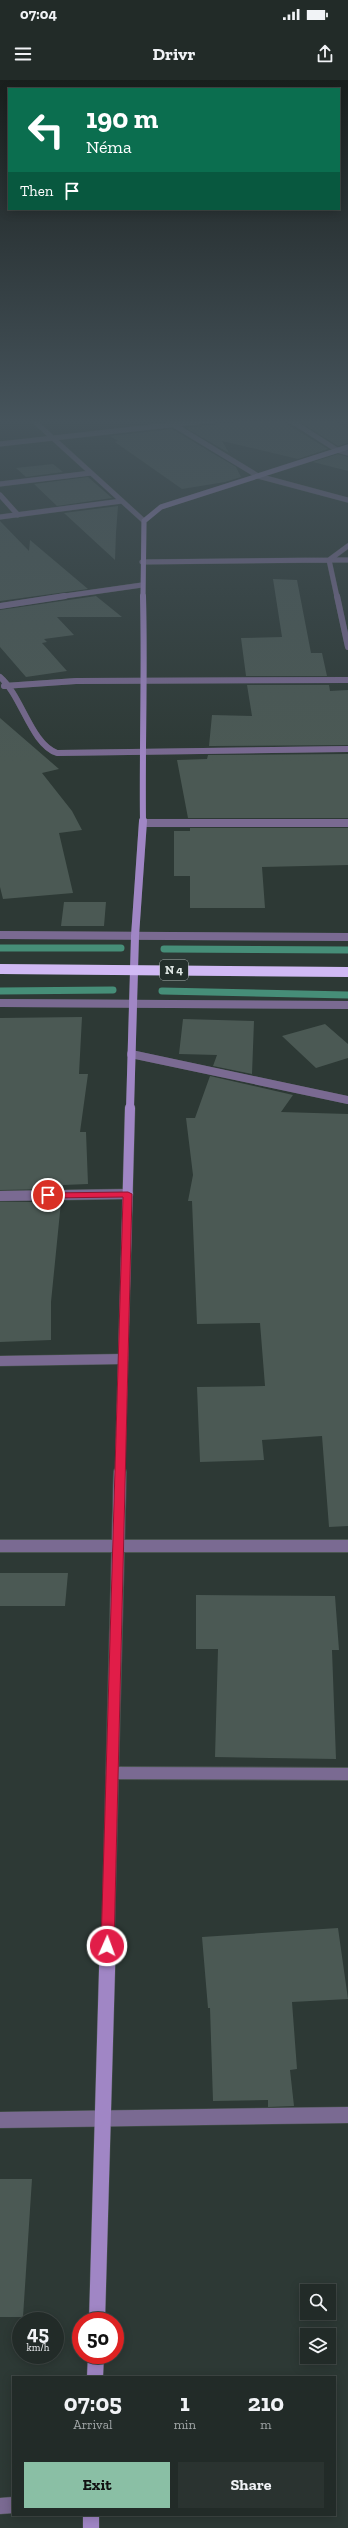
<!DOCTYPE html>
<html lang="en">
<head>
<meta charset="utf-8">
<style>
	:root { --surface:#222b28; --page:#2a3330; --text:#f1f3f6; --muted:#a2a7a8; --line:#3f4745; --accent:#8abfa5 }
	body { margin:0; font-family:"Zilla Slab",serif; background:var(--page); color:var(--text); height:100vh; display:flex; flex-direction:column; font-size:15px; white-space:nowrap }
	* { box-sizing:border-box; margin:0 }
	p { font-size:13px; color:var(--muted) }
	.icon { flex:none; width:22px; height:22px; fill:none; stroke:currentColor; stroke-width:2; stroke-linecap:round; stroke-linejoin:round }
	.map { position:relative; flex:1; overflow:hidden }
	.drawer { position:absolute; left:12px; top:2296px; width:324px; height:140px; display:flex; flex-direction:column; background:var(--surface); border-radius:0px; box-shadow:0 2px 10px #0003,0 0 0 1px var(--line) }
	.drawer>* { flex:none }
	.hud { position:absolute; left:8px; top:8px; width:332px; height:122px; border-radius:0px; box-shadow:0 2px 10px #0003,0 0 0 1px var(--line); background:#0b6e4f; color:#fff; overflow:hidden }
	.fabs { position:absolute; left:300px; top:2204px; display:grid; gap:8px }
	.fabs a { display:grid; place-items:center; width:36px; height:36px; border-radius:0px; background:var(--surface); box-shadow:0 2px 10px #0003,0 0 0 1px var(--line); font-size:20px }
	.speed { position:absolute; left:12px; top:2232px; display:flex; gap:8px; font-size:20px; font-weight:700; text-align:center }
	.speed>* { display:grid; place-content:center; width:52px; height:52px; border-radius:50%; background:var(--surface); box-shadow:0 2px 10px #0003,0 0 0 1px var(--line); line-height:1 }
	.speed small { font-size:10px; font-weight:400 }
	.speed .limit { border:6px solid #d22; background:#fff; color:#111 }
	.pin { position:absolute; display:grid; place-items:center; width:34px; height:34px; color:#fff; margin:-17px; border:2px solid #fff; border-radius:50%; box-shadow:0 1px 4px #0007 }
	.me { position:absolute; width:44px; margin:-22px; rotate:2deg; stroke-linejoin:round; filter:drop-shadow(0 0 3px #0008) }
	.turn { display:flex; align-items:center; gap:14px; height:84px; padding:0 12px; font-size:18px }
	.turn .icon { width:52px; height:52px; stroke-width:2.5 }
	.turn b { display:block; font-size:28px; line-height:34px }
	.then { display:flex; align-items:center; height:38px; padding:0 12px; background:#0003; gap:8px; font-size:15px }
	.eta { display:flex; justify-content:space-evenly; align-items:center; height:68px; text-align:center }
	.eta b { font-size:24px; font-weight:800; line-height:28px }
	.button { display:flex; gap:8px; margin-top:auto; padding:8px 12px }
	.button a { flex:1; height:46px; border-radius:0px; background:var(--accent); color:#111; font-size:16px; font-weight:800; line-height:46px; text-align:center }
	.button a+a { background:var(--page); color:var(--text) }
	.status { display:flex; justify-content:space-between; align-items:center; height:28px; padding:0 20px; background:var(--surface); direction:ltr }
	.status svg { height:11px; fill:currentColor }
	header { display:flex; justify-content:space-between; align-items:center; height:52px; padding:0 12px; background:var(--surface); font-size:18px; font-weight:800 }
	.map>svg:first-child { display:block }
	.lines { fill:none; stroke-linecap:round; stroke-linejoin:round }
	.stream { stroke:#468e78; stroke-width:7 }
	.building { fill:#4b5954 }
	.street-far5-casing { stroke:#4a5551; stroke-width:5.5 }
	.street-far4-casing { stroke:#4a5551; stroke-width:6 }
	.street-far3-casing { stroke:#4a5551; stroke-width:8 }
	.street-far2-casing { stroke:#4a5551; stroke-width:11 }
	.street-far1-casing { stroke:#4a5551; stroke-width:14 }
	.street-casing { stroke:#4a5551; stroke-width:17 }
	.secondary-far5-casing { stroke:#4a5551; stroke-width:5.5 }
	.secondary-far4-casing { stroke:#4a5551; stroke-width:6 }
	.secondary-far3-casing { stroke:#4a5551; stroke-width:8 }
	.secondary-far2-casing { stroke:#4a5551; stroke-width:11 }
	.secondary-far1-casing { stroke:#4a5551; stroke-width:14 }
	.secondary-casing { stroke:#4a5551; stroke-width:17 }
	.highway-casing { stroke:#4a5551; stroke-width:10 }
	.street-far5 { stroke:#7a6a92; stroke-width:5 }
	.street-far4 { stroke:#7a6a92; stroke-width:6 }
	.street-far3 { stroke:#7a6a92; stroke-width:8 }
	.street-far2 { stroke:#7a6a92; stroke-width:10 }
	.street-far1 { stroke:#7a6a92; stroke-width:12 }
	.street { stroke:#7a6a92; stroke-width:16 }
	.secondary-far5 { stroke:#a086c5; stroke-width:5 }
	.secondary-far4 { stroke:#a086c5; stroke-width:6 }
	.secondary-far3 { stroke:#a086c5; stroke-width:8 }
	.secondary-far2 { stroke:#a086c5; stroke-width:10 }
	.secondary-far1 { stroke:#a086c5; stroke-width:12 }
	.secondary { stroke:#a086c5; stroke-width:16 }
	.highway { stroke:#d0b9f4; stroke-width:10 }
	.route { fill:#e11d48; stroke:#92132f }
	.labels { text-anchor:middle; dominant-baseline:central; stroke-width:4; stroke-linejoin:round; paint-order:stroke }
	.shield { fill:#232f2b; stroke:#a8b1ae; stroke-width:1 }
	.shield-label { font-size:12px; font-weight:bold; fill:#e1e9e6 }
</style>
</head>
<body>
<div class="status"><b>07:04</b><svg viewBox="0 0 49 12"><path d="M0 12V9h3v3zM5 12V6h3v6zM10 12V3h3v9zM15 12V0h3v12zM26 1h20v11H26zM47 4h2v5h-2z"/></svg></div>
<header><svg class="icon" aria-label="menu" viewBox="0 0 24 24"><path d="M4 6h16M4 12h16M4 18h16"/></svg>Drivr<svg class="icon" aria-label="share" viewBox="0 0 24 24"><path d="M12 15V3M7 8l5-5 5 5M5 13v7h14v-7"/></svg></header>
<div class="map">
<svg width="348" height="2448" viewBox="0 0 348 2448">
	<rect width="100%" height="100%" fill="#2d3935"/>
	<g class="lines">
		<path class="stream" d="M0,868H121
			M164,869L348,870
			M0,911L113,910
			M162,911L348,915"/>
	</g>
	<path class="building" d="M254,340H280L328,369L298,379L222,361L229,373L186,348Z
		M313,340H332L348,349V363L338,366L300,342Z
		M172,349L236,387L241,397L225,402L182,409L115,362L118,361L110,356Z
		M338,374L348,377V391L313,382Z
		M53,384L63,392L26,397L16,388Z
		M88,397L112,418L57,426L34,404Z
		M118,426L116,453L115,480L64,433Z
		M0,441L29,471L30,460L88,509L0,521Z
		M273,499L297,500L311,573H322L327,596H246L241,558L282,557Z
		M96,516L122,537H57L74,555L44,559L47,562L42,563L67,591L26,597L0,567V530Z
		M247,605H329L330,611L348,610V665L209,666L212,635L252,636Z
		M0,638L59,689L42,693L72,731L82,750L59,753L73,813L3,819L0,807Z
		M348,674V738H188L177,680L207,679L208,675Z
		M190,748H348V785L262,787L265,828H190V796H174V751H190Z
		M64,822H106L104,846H61Z
		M82,937L79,994H88L80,1052H86L88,1104L63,1105L62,1109L0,1110V938Z
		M183,939L254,941L252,994L213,986L217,975L179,974Z
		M325,944L348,964V978L316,988L282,956Z
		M210,996L293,1015L281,1032L348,1034V1446L329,1447L322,1356L262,1360L264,1380L200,1382L197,1307L265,1306L260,1243L197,1244L192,1121H188L193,1095L186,1038H195Z
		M0,1122H61L51,1222V1260L0,1262Z
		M0,1493H68L65,1526H0Z
		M196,1515L335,1516L339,1570H332L336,1679L215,1677L218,1569H196Z
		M338,1848L348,1919L292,1922L297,1989L290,1990L294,2026L268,2027V2020L213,2021L210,1928H208L202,1857Z
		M0,2099H32L23,2237H0Z"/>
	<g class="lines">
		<defs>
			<path id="street-far5" d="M33,340L144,441
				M290,340L337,370L348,373
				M174,345L258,396L348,420
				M0,364L214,340
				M0,404L91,393
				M0,415L18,435
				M0,437L122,421
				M142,482L329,480L348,466
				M58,517L142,505
				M337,517L329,480H348"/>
			<path id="street-far4" d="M337,516L348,567
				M0,526L65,516
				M0,597C22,616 31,664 57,673L348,669
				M4,606L76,601L348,600"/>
			<path id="street-far3" d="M143,743H348
				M0,855L348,857
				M0,923L348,925
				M131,974L348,1020"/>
			<path id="street-far2" d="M0,1116L128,1114
				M0,1281L123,1279"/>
			<path id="street-far1" d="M0,1466H348
				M112,1693L348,1694"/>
			<path id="street" d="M0,2040L348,2035
				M0,2426L13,2425"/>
			<path id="secondary-far5" d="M143,517L144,441L161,427L348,367"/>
			<path id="secondary-far4" d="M143,516C145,592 142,667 143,742"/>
			<path id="secondary-far3" d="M130,1029L135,856L143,741"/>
			<path id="secondary-far2" d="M120,1393L130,1028"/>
			<path id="secondary-far1" d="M108,1857L120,1392"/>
			<path id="secondary" d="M97,2241L108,1856
				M95,2297L96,2275
				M91,2435V2448"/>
			<path id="highway" d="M0,889L348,892"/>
		</defs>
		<use href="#street-far5" class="street-far5-casing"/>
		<use href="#street-far4" class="street-far4-casing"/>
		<use href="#street-far3" class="street-far3-casing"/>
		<use href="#street-far2" class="street-far2-casing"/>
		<use href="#street-far1" class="street-far1-casing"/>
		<use href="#street" class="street-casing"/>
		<use href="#secondary-far5" class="secondary-far5-casing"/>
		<use href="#secondary-far4" class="secondary-far4-casing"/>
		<use href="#secondary-far3" class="secondary-far3-casing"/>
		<use href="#secondary-far2" class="secondary-far2-casing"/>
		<use href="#secondary-far1" class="secondary-far1-casing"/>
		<use href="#secondary" class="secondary-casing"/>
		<use href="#highway" class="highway-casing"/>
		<use href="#street-far5" class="street-far5"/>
		<use href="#street-far4" class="street-far4"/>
		<use href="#street-far3" class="street-far3"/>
		<use href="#street-far2" class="street-far2"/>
		<use href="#street-far1" class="street-far1"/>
		<use href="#street" class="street"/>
		<use href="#secondary-far5" class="secondary-far5"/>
		<use href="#secondary-far4" class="secondary-far4"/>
		<use href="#secondary-far3" class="secondary-far3"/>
		<use href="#secondary-far2" class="secondary-far2"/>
		<use href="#secondary-far1" class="secondary-far1"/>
		<use href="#secondary" class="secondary"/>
		<use href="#highway" class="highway"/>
	</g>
	<linearGradient id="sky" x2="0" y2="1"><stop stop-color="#191f1d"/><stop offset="0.5" stop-color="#46545c"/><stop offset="1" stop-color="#46545c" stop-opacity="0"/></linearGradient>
	<rect width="348" height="683" fill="url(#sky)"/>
	<path class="route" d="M128,1112L132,1114L114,1866L112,1870L107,1872L103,1870L101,1866L123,1117L48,1118L44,1115L48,1113Z"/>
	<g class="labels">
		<rect class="shield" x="160" y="880" width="28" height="20" rx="3"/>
		<g class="shield-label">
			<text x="174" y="890">N 4</text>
		</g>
	</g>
</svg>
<div class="fabs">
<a><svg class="icon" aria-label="search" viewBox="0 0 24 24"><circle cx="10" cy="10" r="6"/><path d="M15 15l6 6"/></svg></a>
<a><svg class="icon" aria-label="layers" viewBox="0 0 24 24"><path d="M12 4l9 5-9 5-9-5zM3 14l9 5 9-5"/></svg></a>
</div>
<div class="speed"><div>45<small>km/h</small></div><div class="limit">50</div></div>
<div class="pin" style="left:48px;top:1115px;background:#d93025"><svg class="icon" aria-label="arrive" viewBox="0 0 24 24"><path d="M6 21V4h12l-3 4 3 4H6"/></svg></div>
<svg class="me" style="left:107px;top:1866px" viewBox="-20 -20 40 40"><circle r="17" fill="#e11d48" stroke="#fff" stroke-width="3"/><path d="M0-11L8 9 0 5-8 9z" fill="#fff"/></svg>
<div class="hud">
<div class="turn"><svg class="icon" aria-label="left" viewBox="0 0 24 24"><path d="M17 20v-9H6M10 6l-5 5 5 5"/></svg><div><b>190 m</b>Néma</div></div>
<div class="then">Then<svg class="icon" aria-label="arrive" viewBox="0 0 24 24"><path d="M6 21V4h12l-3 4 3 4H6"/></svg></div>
</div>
<section class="drawer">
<div class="eta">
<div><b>07:05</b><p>Arrival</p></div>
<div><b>1</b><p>min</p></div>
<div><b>210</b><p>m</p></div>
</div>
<div class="button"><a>Exit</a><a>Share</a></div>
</section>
</div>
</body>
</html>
